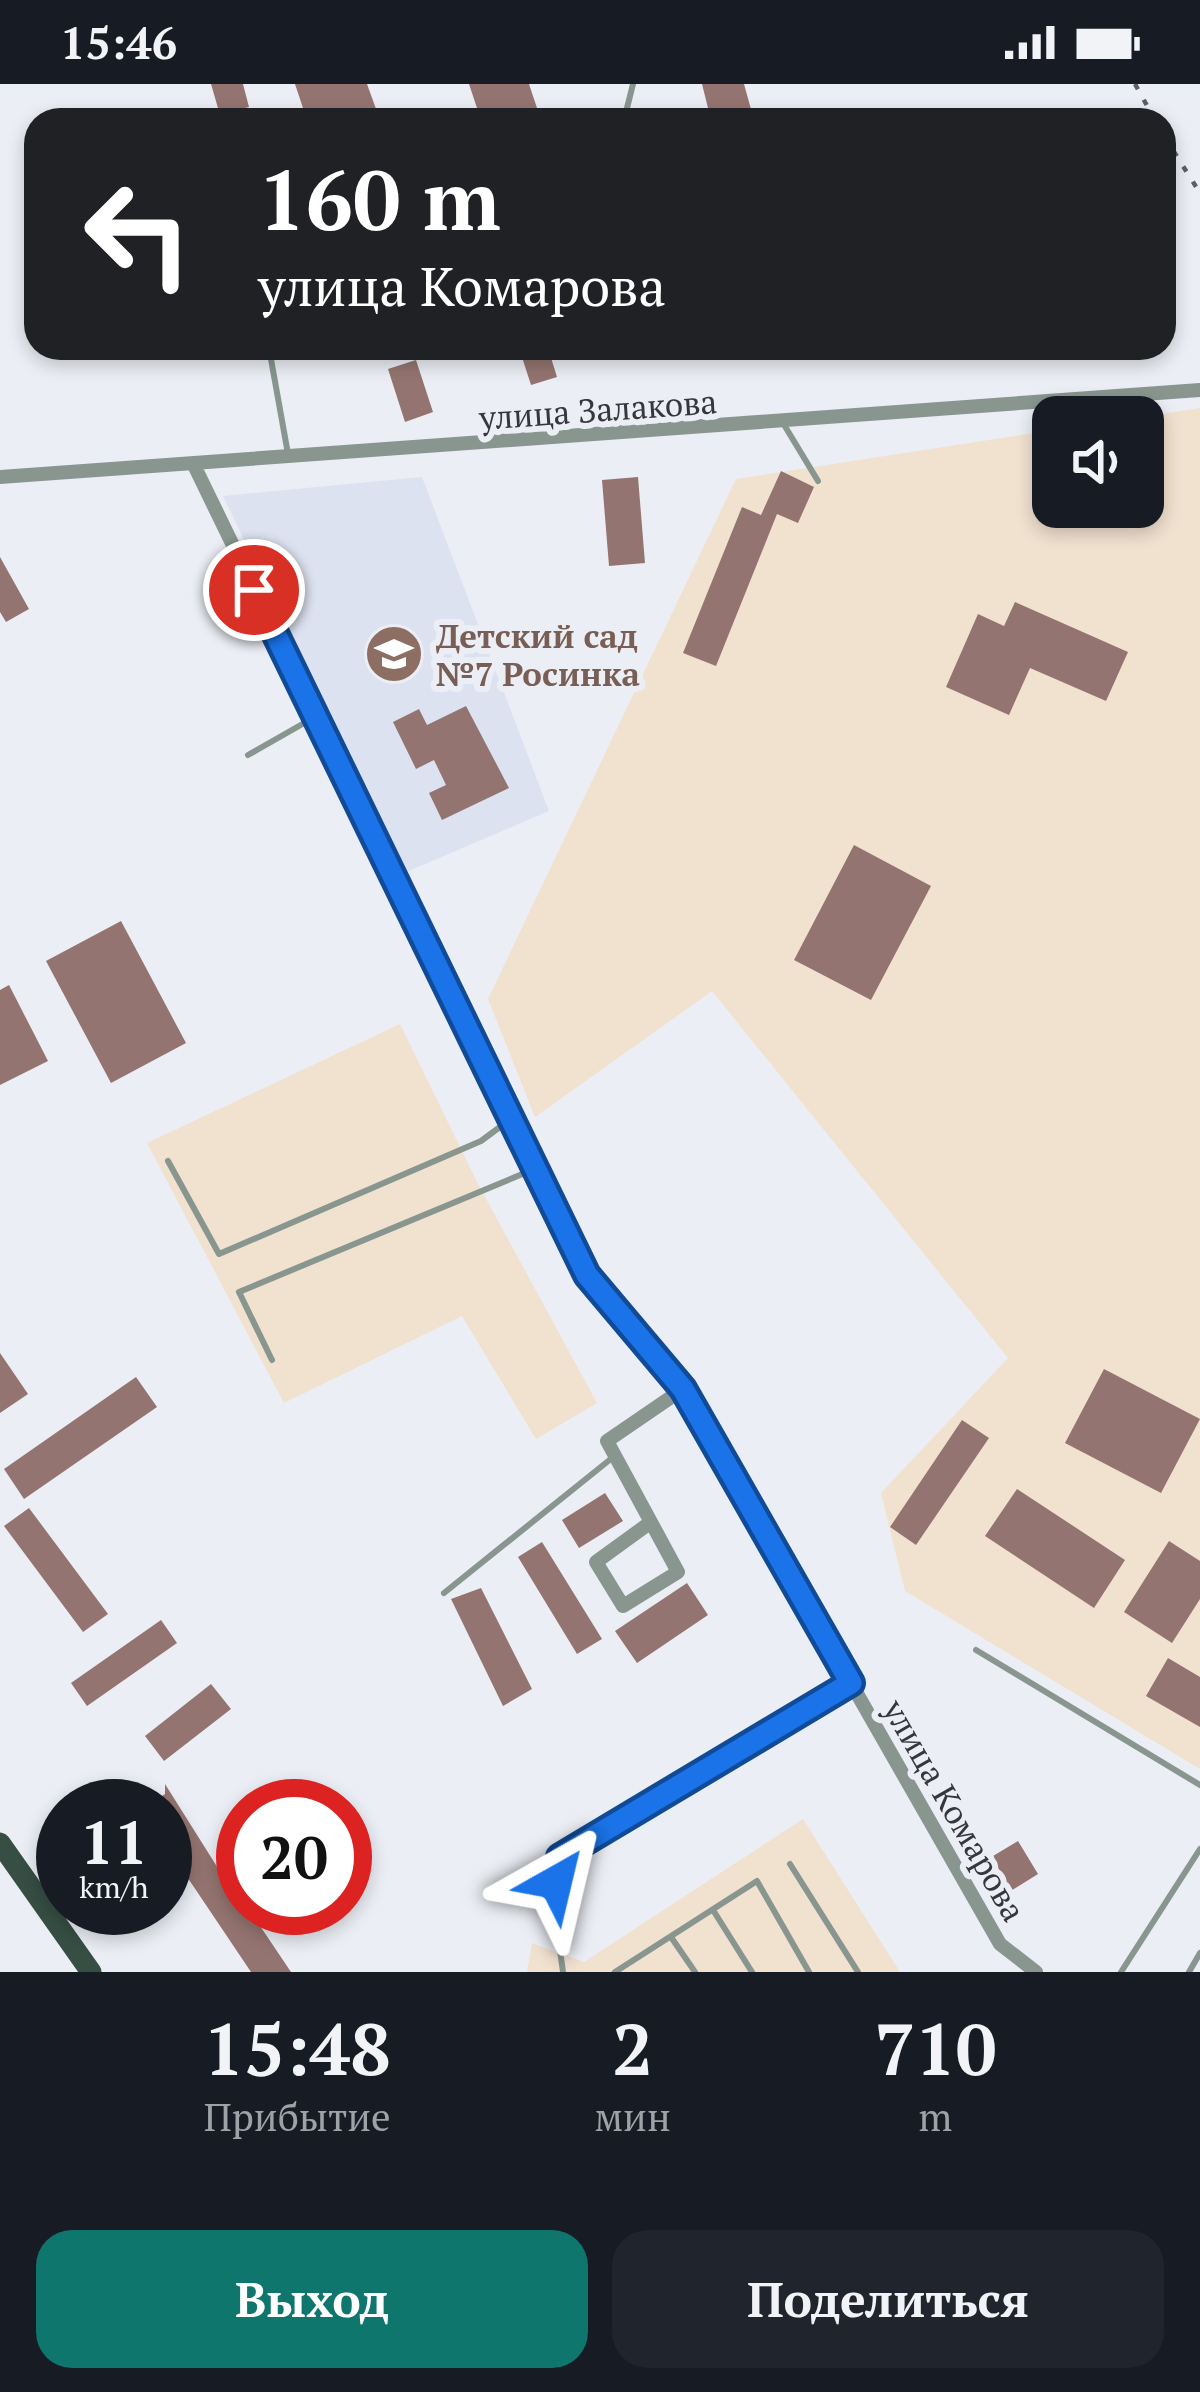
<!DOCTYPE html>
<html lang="ru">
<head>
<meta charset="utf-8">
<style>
	:root { --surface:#171b24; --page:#20242c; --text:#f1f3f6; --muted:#9ea1a6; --accent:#0f766e }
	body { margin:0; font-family:"PT Serif",serif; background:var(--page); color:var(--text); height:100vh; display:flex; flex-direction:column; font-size:45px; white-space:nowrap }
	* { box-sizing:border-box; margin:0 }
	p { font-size:39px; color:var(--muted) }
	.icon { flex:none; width:66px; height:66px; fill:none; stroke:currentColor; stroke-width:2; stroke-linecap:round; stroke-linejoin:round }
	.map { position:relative; height:1888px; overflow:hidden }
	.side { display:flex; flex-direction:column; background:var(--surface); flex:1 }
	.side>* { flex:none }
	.hud { position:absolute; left:24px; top:24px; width:1152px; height:252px; border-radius:36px; box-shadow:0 6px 18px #0003; background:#202124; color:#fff; overflow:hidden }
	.fabs { position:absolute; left:1032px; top:312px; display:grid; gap:24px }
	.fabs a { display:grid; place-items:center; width:132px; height:132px; border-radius:24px; background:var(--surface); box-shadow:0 6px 18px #0003; font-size:60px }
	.speed { position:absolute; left:36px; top:1695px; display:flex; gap:24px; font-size:60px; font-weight:700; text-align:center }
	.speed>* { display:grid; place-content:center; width:156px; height:156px; border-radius:50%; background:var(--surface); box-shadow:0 6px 18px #0003; line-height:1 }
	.speed small { font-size:30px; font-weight:400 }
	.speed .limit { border:18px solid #d22; background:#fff; color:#111 }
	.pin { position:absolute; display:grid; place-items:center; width:102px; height:102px; color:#fff; margin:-51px; border:6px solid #fff; border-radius:50%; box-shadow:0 3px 12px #0007 }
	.me { position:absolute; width:132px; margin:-66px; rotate:37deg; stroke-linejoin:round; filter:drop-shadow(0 0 9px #0008) }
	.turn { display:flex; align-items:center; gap:42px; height:252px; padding:0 36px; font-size:54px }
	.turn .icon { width:156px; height:156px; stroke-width:2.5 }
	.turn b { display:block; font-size:84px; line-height:102px }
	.eta { display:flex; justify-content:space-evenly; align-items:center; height:204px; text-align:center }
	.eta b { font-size:72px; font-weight:600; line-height:84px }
	.cta { display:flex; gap:24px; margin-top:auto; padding:24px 36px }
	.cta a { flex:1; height:138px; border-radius:36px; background:var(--accent); color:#fff; font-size:48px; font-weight:600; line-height:138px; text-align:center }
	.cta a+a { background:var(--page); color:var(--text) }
	.status { display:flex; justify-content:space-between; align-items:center; height:84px; padding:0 60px; background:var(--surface); direction:ltr }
	.status svg { height:33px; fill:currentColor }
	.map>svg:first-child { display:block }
	.industrial { fill:#f1e1cf }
	.built { fill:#dce2ef }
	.building { fill:#947470 }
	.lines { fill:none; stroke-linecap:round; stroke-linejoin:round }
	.lane { stroke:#88968f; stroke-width:6 }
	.street { stroke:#88968f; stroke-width:14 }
	.primary { stroke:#364e44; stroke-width:21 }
	.rail { stroke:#5e5f63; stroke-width:4.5; stroke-dasharray:6 12; stroke-linecap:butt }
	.route-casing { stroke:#114b97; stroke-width:30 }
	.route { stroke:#1a73e8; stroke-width:21 }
	.labels { text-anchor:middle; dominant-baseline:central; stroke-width:12; stroke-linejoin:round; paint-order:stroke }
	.street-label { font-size:33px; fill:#36373a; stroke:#ebeef4 }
	.education-label { font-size:33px; font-weight:bold; fill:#785e54; stroke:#ebeef4; text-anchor:start }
</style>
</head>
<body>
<div class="status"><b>15:46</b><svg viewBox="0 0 49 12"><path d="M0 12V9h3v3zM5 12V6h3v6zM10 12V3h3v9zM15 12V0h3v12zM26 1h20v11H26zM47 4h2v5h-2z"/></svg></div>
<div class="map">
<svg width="1200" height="1888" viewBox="0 0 1200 1888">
	<rect width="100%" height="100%" fill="#ebeef4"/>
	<path class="industrial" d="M1200,324V1685L905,1507L881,1409L1008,1274L712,907L535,1033L488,915L736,395L1053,346V423H1143L1141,333Z
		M400,940L478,1100L597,1319L536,1355L462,1232L284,1319L147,1059Z
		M803,1735L900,1888H527L532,1859L584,1878Z"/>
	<path class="built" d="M422,393L549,727L404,789L223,412Z"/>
	<path class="building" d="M211,0H243L249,23L220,31Z
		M295,0H367L380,36H307Z
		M469,0H529L538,27L512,36H481Z
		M702,0H744L754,36H711Z
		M519,264H548L557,293L531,301Z
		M416,276L433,328L405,338L388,285Z
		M781,387L814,403L798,439L777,430L716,582L683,569L742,423L761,431Z
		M638,393L645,479L609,482L602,396Z
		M0,473L29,525L6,538L0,528Z
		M1015,518L1128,568L1106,617L1030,584L1009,631L946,603L978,530L1004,542Z
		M466,622L509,704L442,736L429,709L446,701L434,676L416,685L393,638L419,625L427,641Z
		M854,761L931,802L871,916L794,876Z
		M121,837L186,959L111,999L46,877Z
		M9,901L48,977L0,1001V906Z
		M0,1269L28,1310L0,1329Z
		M1104,1285L1200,1335L1161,1409L1065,1359Z
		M136,1293L157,1323L24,1415L4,1385Z
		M962,1336L989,1354L916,1461L890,1443Z
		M1017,1405L1125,1476L1094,1524L985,1452Z
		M605,1409L623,1437L579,1464L562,1436Z
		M29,1424L108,1530L83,1548L4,1442Z
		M1169,1457L1200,1477V1515L1172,1559L1124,1528Z
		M542,1458L602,1555L577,1570L518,1473Z
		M687,1499L708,1531L637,1579L615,1547Z
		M481,1504L532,1605L503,1622L451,1515Z
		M161,1536L177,1559L87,1622L71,1599Z
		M1168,1574L1200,1593V1643L1146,1612Z
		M211,1600L231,1625L164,1677L145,1652Z
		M165,1700L243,1824H248L291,1888H251L165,1760V1722H147L165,1710Z
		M1018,1757L1038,1790L1009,1808L993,1772Z"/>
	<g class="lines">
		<path class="lane" d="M624,36L633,0
			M269,264L288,370
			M783,339L818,397
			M248,671L313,634
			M168,1077L219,1170L481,1057L508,1037
			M272,1276L239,1208L532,1086
			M444,1509L612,1374
			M976,1566L1200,1701
			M559,1773L554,1823L563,1888
			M790,1780L858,1888
			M713,1826L752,1888
			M671,1853L695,1888
			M615,1888L757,1797L809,1888
			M1121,1888L1200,1765
			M1189,1888L1200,1869"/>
		<path class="street" d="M193,379L587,1191L683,1305L1000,1860L1036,1888
			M0,393L1200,306
			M651,1438L596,1478L623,1522L678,1488L607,1357L683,1305
			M559,1773L851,1599"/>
		<path class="primary" d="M0,1759L91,1888"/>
		<path class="rail" d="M1135,0L1155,36
			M1164,52L1200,109"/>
	</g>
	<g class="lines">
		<defs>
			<path id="route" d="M254,506L587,1191L683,1305L851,1599L560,1773L556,1798"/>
		</defs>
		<use href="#route" class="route-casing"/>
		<use href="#route" class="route"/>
	</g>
	<defs>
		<symbol id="school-disc" viewBox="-11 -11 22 22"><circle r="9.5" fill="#8d6e63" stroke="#ebeef4"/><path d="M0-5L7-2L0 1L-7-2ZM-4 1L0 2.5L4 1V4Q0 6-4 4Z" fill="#fff"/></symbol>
	</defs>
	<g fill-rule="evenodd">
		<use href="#school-disc" x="361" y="537" width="66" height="66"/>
	</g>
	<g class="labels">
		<g class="street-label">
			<text transform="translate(598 325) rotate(-4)">улица Залакова</text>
			<text transform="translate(955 1726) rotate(60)">улица Комарова</text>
		</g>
		<g class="education-label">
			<text x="436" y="551">Детский сад<tspan x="436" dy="38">№7 Росинка</tspan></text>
		</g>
	</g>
</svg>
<div class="fabs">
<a><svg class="icon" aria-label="sound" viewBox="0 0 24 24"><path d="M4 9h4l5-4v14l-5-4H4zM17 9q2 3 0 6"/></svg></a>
</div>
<div class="speed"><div>11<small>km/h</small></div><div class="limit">20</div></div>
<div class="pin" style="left:254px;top:506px;background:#d93025"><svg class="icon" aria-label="arrive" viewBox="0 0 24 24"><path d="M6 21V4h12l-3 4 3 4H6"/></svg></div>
<svg class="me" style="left:556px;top:1798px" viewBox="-20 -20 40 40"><path d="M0-17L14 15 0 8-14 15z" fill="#1a73e8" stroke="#fff" stroke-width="4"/></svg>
<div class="hud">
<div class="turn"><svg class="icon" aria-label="left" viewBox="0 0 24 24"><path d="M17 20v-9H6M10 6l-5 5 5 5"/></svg><div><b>160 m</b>улица Комарова</div></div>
</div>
</div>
<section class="side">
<div class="eta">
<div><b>15:48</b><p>Прибытие</p></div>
<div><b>2</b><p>мин</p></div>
<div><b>710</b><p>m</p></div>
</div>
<div class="cta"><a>Выход</a><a>Поделиться</a></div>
</section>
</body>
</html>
